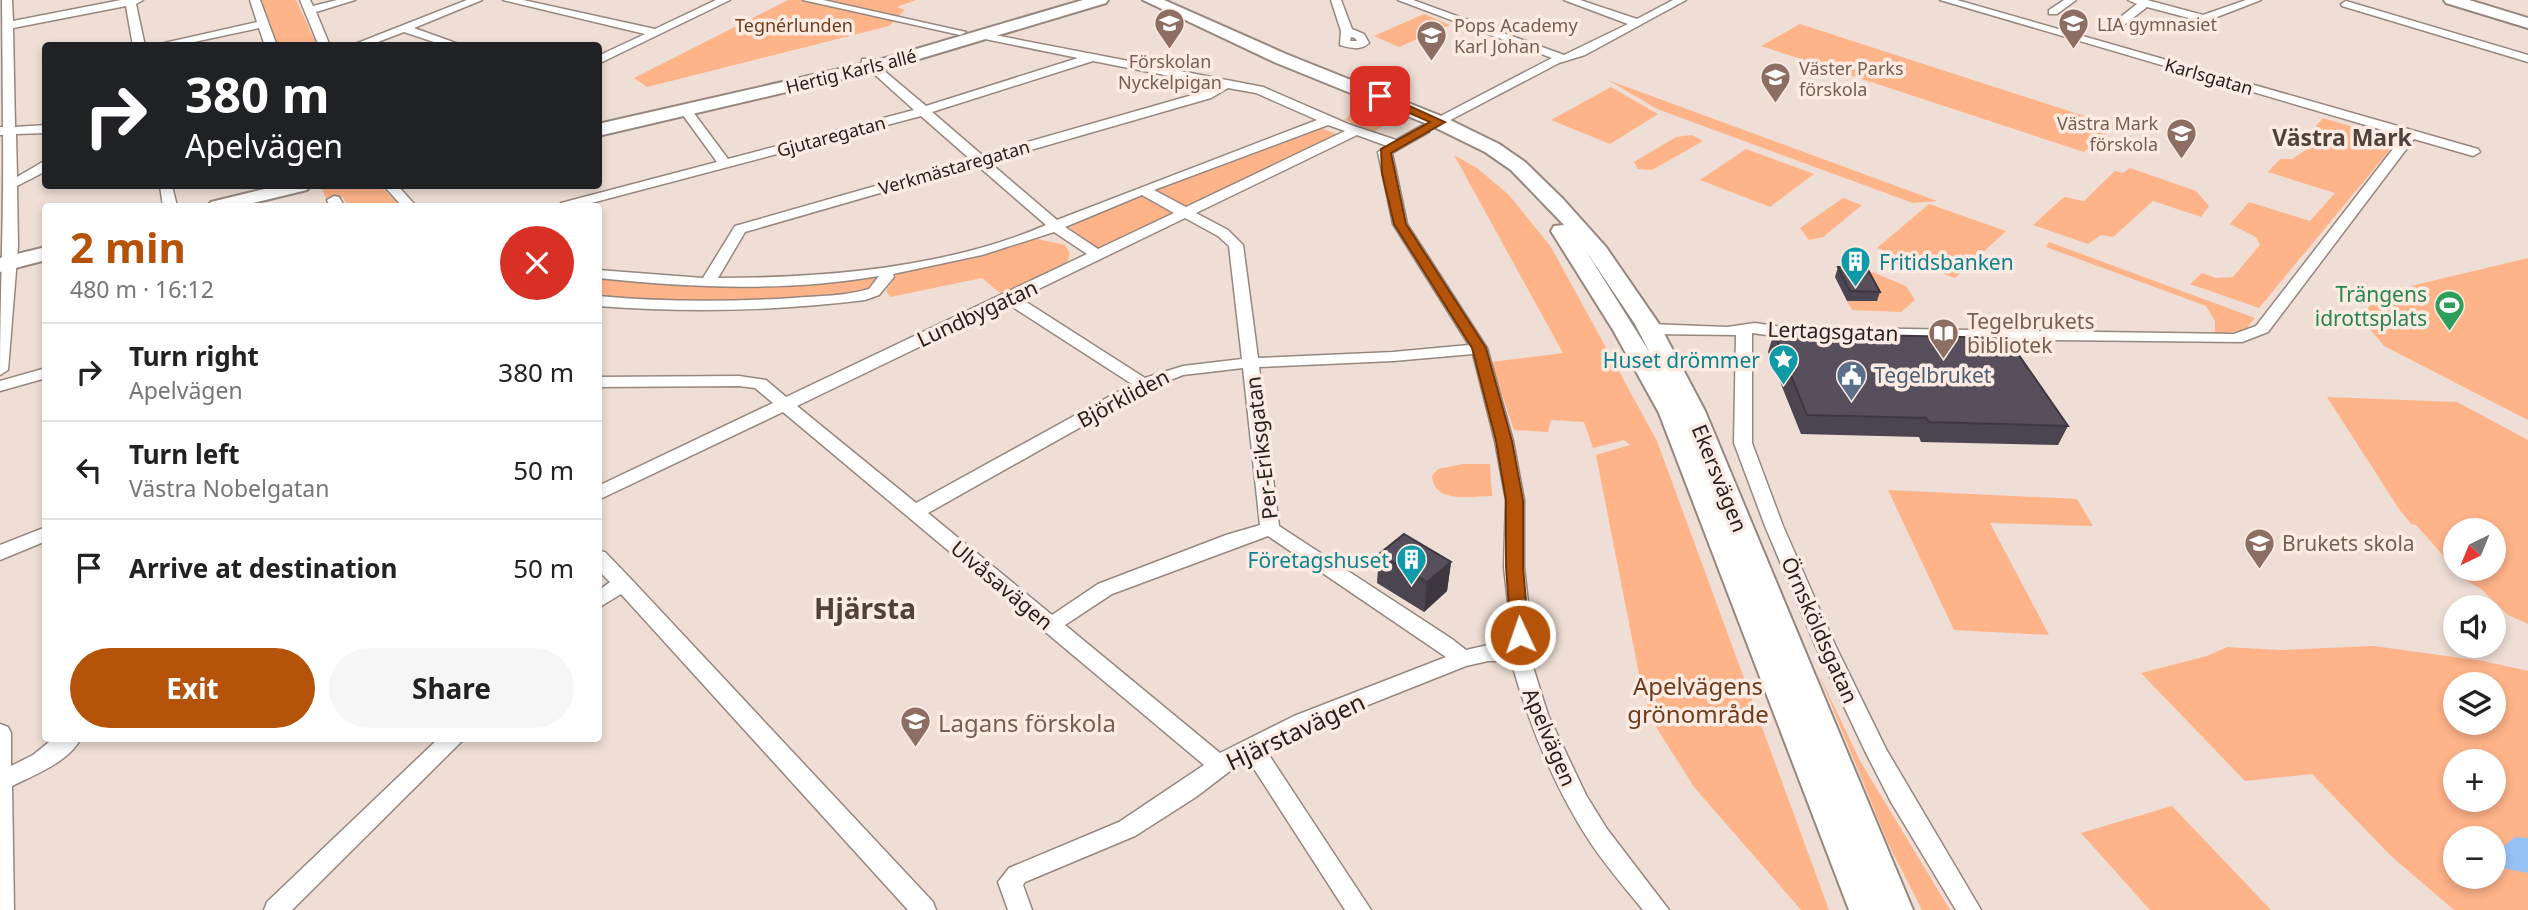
<!DOCTYPE html>
<html lang="en">
<head>
<meta charset="utf-8">
<style>
	:root { --surface:#fff; --page:#f6f6f6; --text:#222; --muted:#767676; --line:#e0e0e0; --accent:#b45309 }
	body { margin:0; font-family:"Noto Sans",sans-serif; background:var(--page); color:var(--text); height:100vh; display:flex; flex-direction:column; font-size:26px; white-space:nowrap }
	* { box-sizing:border-box; margin:0 }
	p { font-size:23px; color:var(--muted) }
	.icon { flex:none; width:38px; height:38px; fill:none; stroke:currentColor; stroke-width:2; stroke-linecap:round; stroke-linejoin:round }
	.map { position:relative; flex:1; overflow:hidden }
	.panel { position:absolute; left:42px; top:203px; width:560px; height:539px; display:flex; flex-direction:column; background:var(--surface); border-radius:7px; box-shadow:0 4px 10px #0003 }
	.panel>* { flex:none }
	.banner { position:absolute; left:42px; top:42px; width:560px; height:147px; border-radius:7px; box-shadow:0 4px 10px #0003; background:#202124; color:#fff; overflow:hidden }
	.needle { width:46px; rotate:223deg }
	.fabs { position:absolute; left:2443px; top:518px; display:grid; gap:14px }
	.fabs a { display:grid; place-items:center; width:63px; height:63px; border-radius:50%; background:var(--surface); box-shadow:0 4px 10px #0003; font-size:35px }
	.pin { position:absolute; display:grid; place-items:center; width:60px; height:60px; color:#fff; margin:-30px; border-radius:14px; box-shadow:0 4px 10px #0006 }
	.me { position:absolute; width:77px; margin:-38px; rotate:357deg; stroke-linejoin:round; filter:drop-shadow(0 0 5px #0008) }
	.turn { display:flex; align-items:center; gap:24px; height:147px; padding:0 28px; font-size:32px }
	.turn .icon { width:91px; height:91px; stroke-width:2.5 }
	.turn b { display:block; font-size:49px; line-height:60px }
	.round { display:grid; place-items:center; flex:none; width:74px; height:74px; border-radius:37px; background:var(--page) }
	.headline { display:flex; align-items:center; justify-content:space-between; height:119px; padding:0 28px }
	h1 { font-size:42px; font-weight:700; line-height:52px; color:var(--accent) }
	.cta { display:flex; gap:14px; margin-top:auto; padding:14px 28px }
	.cta a { flex:1; height:80px; border-radius:42px; background:var(--accent); color:#fff; font-size:28px; font-weight:700; line-height:80px; text-align:center }
	.cta a+a { background:var(--page); color:var(--text) }
	ul { padding:0; list-style:none }
	li { display:flex; align-items:center; gap:21px; height:98px; padding:0 28px; border-top:2px solid var(--line) }
	li div { flex:1 }
	li b { display:block; font-size:26px }
	li em { font-style:normal }
	.map>svg:first-child { display:block }
	.green { fill:#feb389; fill-rule:evenodd }
	.water { fill:#96c2f8 }
	.lines { fill:none; stroke-linecap:round; stroke-linejoin:round }
	.street-casing { stroke:#96877f; stroke-width:3 }
	.secondary-casing { stroke:#96877f; stroke-width:4 }
	.street { fill:#fff; fill-rule:evenodd }
	.secondary { fill:#fff; fill-rule:evenodd }
	.wall { fill:#4b454f }
	.shaded-wall { fill:#3d3840 }
	.building { fill:#57505c; stroke:#3d3840; stroke-width:2 }
	.route { fill:#b45309; stroke:#753606; stroke-width:2 }
	.labels { text-anchor:middle; dominant-baseline:central; stroke-width:7; stroke-linejoin:round; paint-order:stroke }
	.far-education-label { font-size:18px; fill:#785e54; stroke:#fcebe2; text-anchor:start }
	.far-park-label { font-size:18px; fill:#6f3c1c; stroke:#fcebe2 }
	.far-street-label { font-size:18px; fill:#27211e; stroke:#fcebe2 }
	.culture-label { font-size:21px; fill:#0d838f; stroke:#fcebe2; text-anchor:end }
	.leisure-label { font-size:21px; fill:#27864d; stroke:#fcebe2; text-anchor:end }
	.street-label { font-size:21px; fill:#27211e; stroke:#fcebe2 }
	.education-label { font-size:21px; fill:#785e54; stroke:#fcebe2; text-anchor:start }
	.service-label { font-size:21px; fill:#4e5e75; stroke:#fcebe2; text-anchor:start }
	.far-district-label { font-size:23px; font-weight:bold; fill:#4f423b; stroke:#fcebe2 }
	.near-park-label { font-size:24px; fill:#6f3c1c; stroke:#fcebe2 }
	.near-education-label { font-size:24px; fill:#785e54; stroke:#fcebe2; text-anchor:start }
	.near-street-label { font-size:24px; fill:#27211e; stroke:#fcebe2 }
	.district-label { font-size:28px; font-weight:bold; fill:#4f423b; stroke:#fcebe2 }
</style>
</head>
<body>
<div class="map">
<svg width="2528" height="910" viewBox="0 0 2528 910">
	<rect width="100%" height="100%" fill="#eeded5"/>
	<path class="green" d="M259,0H296L317,45H276Z
		M788,0H916L897,7L905,10L889,26L647,87L634,78Z
		M1424,14L1450,25L1399,47L1374,36Z
		M1800,24L2115,126L2084,152L1761,46Z
		M1608,80L1937,201L1913,203L1657,109Z
		M1611,87L1658,114L1610,144L1551,120Z
		M1356,108L1387,123L1374,132L1345,120Z
		M2323,118L2398,140L2259,308L2190,284L2202,273L2216,278L2233,277L2260,245L2256,237L2230,224L2249,202L2310,221L2335,193L2268,172L2280,159H2292L2319,141L2307,137Z
		M1321,128L1339,135L1097,249L1069,227L1120,202Z
		M1692,135L1703,141L1652,170L1638,169L1634,162L1676,137Z
		M1746,149L1814,174L1770,207L1700,180Z
		M1454,155L1477,168L1509,195L1551,247L1657,441L1829,910H1801L1694,787L1653,722L1640,679L1596,455L1630,445L1624,440L1593,448L1584,422L1551,420L1548,432L1514,430L1491,362L1563,353Z
		M2130,168L2196,191L2209,206L2201,217L2153,201L2113,237L2101,235L2088,244L2033,225L2064,197L2084,201L2115,171L2123,173Z
		M321,186H380L397,202L392,206H347L343,197L327,201Z
		M1843,198L1862,205L1823,237L1809,240L1800,228Z
		M1929,204L2006,231L1955,278L1877,248Z
		M1038,239L1065,245L1070,254L1067,262L1001,294L982,278L890,297L886,291L900,270Z
		M2049,242L2255,318L2244,331L2215,334V321L2206,306L2046,247Z
		M2528,258V420L2384,346L2364,322L2369,306L2386,292Z
		M1872,272L1906,286L1915,300L1901,312L1852,310L1847,301H1877L1864,277Z
		M873,275L880,280L874,288L864,291C776,304 687,304 599,296V277L711,286Z
		M2327,397L2457,402L2528,440V624L2508,615L2481,589L2465,580L2416,525L2411,524L2399,509ZM2455,530H2494V569H2455Z
		M1463,464H1490L1492,496C1471,496 1434,504 1432,476L1438,469Z
		M1888,490L2077,499L2093,526L1990,523L2049,635L1954,630Z
		M2374,646L2483,661L2528,671V910H2454L2391,856L2312,774L2245,781L2141,673L2207,656L2227,647L2280,650ZM2455,684H2494V723H2455ZM2455,761H2494V800H2455ZM2455,838H2494V877H2455Z
		M1818,672L1860,761L1950,910H1922L1887,841Z
		M2172,806L2271,910H2150L2081,833Z"/>
	<path class="water" d="M2515,837L2528,838V873L2503,868L2494,861V847L2504,846Z"/>
	<g class="lines">
		<defs>
			<path id="street" d="M2,0H12L13,21L121,0H143L136,4L145,46H133L126,6L13,28L15,127L46,125V133L16,134L17,177L46,160V171L17,186L18,246L8,370L0,375C0,295 4,215 3,135H0V127H3Z
				M250,0H260L277,46H265L259,28L175,46H151L257,22Z
				M300,0H310L313,6L337,0H355L316,12L330,46H319Z
				M467,0H482L414,28L464,46H446L404,32L367,46H350Z
				M503,0H523L655,29L716,0H730L598,64V56L645,34Z
				M803,0H823L966,32L960,35Z
				M1331,0H1341L1352,29L1364,34L1369,43C1360,51 1351,48 1340,45L1341,31ZM1351,37L1355,38L1357,41H1350Z
				M1398,0H1413L1564,55L1628,24L1564,0H1580L1637,19L1673,0H1686L1585,55L1559,63L1439,126L1435,125V119L1552,58Z
				M1940,0H1957L2478,149L2480,152L2473,156L2414,139L2268,332L2242,342L1781,337L1752,333V443L1783,526L1836,647L1886,749L1981,910H1956L1891,802L1865,751L1816,647L1765,526L1734,443L1736,335L1649,334L1641,329L1649,324L1727,327L1755,323L1781,327L2234,334L2256,326L2403,136Z
				M2064,0H2076L2057,14H2049V10Z
				M2128,0H2147L2203,15L2246,0H2261L2204,22L2147,7L2116,31H2108V27L2137,4Z
				M2346,1L2528,55V62L2342,6L2341,4Z
				M984,33L1263,87L1348,124L1396,140L1421,126H1429V132L1392,153L1407,224L1487,348L1513,441L1524,500V567L1530,620L1529,654L1548,715L1586,795L1607,829L1669,910H1643C1625,888 1606,866 1590,842C1554,787 1529,724 1511,661H1488L1466,666L1310,728L1265,749L1371,910H1345L1247,758L1196,797L1135,836L1025,882L1023,885L1032,910H1008L998,882L1009,868L1119,822L1204,765L783,412L598,500V486L773,403L755,388L739,386L598,387V377L739,376L766,380L786,397L1087,254L1054,232L982,255L893,274L894,277L879,295L865,300C776,311 688,313 598,306V296C664,302 728,302 793,298C818,296 846,296 869,289L879,276C786,292 692,288 598,278V270L703,278L735,226L970,159L921,116L580,206H559L561,203L717,162L680,111L682,108H690L728,159L914,110L862,63V59H870L926,106L1078,58L980,38L978,36ZM1093,61L1216,85L1203,92L982,155L932,112ZM1228,88L1256,93L1317,120L1057,220L989,162L1211,98ZM1328,125L1345,131L1186,207L1154,190ZM1357,135L1387,146L1378,152L1393,224L1469,345L1393,352L1258,358L1243,245L1228,230L1196,213ZM977,165L1046,225C947,268 824,278 718,278L745,232ZM1142,195L1174,213L1098,249L1065,227ZM1185,218L1218,236L1229,246L1242,359L1183,366L1145,378L1020,298ZM1008,304L1132,384L916,503L797,406ZM1473,354L1495,441L1506,500L1504,567L1510,620L1509,646L1488,645L1466,650L1452,639L1279,526L1259,367L1393,361ZM1243,368L1260,525L1226,535L1098,584L1052,615L928,513L1150,388L1183,375ZM1268,536L1446,657L1294,716L1220,753L1065,625L1112,594Z
				M160,186H172L177,206H163Z
				M384,186H398L416,206H402Z
				M334,196L339,197L344,206H330L327,200Z
				M46,368V378L0,391V381Z
				M46,527V541L0,560V545Z
				M598,551L605,552L630,578L933,902L936,910H908L621,594L598,608V591L610,582L598,570Z
				M0,724L8,727L11,733V766L33,755L54,738H81C69,762 34,775 12,786L14,910H0Z
				M439,738H465L292,910H264L267,902Z"/>
			<path id="secondary" d="M1083,0H1108L1106,3L889,68L598,136V124L879,60Z
				M1143,0H1164L1286,54L1446,118L1499,144L1525,162L1563,199L1606,247L1659,324L1705,411L1913,910H1849L1659,413L1613,330L1551,231L1554,226L1564,225L1511,170L1485,152L1432,126L1274,62ZM1586,251L1635,324L1650,353Z
				M2444,0H2469L2528,18V28L2446,3Z
				M277,186H310L307,190L241,206H208L211,202Z
				M46,247V260L0,272V258Z"/>
		</defs>
		<use href="#street" class="street-casing"/>
		<use href="#secondary" class="secondary-casing"/>
		<use href="#street" class="street"/>
		<use href="#secondary" class="secondary"/>
	</g>
	<path class="wall" d="M1838,267L1880,292L1877,301H1847L1835,277Z
		M1774,333L2068,426L2058,445L1921,442L1919,437L1801,434L1768,352Z
		M1379,554L1451,562L1447,591L1424,612L1377,583Z"/>
	<path class="shaded-wall" d="M1451,562L1447,591L1424,612L1427,582Z"/>
	<path class="building" d="M1838,267L1867,268L1880,292L1850,291Z
		M1774,333L2007,338L2068,426L1929,422L1926,418L1807,415Z
		M1404,534L1451,562L1427,582L1379,554Z"/>
	<path class="route" d="M1376,94H1383L1445,122L1391,153L1406,224L1486,348L1512,441L1523,500V567L1529,635L1526,640H1513L1511,635L1506,567V500L1496,441L1472,348L1394,224L1382,173L1381,149L1430,122L1376,98Z"/>
	<defs>
		<symbol id="school-pin" viewBox="-11 -11 22 30"><path d="M0 17L-7.5 6A9.5 9.5 0 1 1 7.5 6Z" fill="#8d6e63" stroke="#fcebe2"/><path d="M0-5L7-2L0 1L-7-2ZM-4 1L0 2.5L4 1V4Q0 6-4 4Z" fill="#fff"/></symbol>
		<symbol id="building-pin" viewBox="-11 -11 22 30"><path d="M0 17L-7.5 6A9.5 9.5 0 1 1 7.5 6Z" fill="#0f9aa8" stroke="#fcebe2"/><path d="M-4-6H4V6H1V3H-1V6H-4ZM-2.5-4.3h1.7v1.8h-1.7ZM.8-4.3h1.7v1.8H.8ZM-2.5-1h1.7V.8h-1.7ZM.8-1h1.7V.8H.8Z" fill="#fff"/></symbol>
		<symbol id="stadium-pin" viewBox="-11 -11 22 30"><path d="M0 17L-7.5 6A9.5 9.5 0 1 1 7.5 6Z" fill="#2e9e5b" stroke="#fcebe2"/><path d="M0-5a6.5 5 0 1 0 0 10a6.5 5 0 1 0 0-10ZM-3.5-1.8h7v3.6h-7Z" fill="#fff"/></symbol>
		<symbol id="library-pin" viewBox="-11 -11 22 30"><path d="M0 17L-7.5 6A9.5 9.5 0 1 1 7.5 6Z" fill="#8d6e63" stroke="#fcebe2"/><path d="M-6-4Q-3-5.5-.7-3.5V5Q-3 3-6 4ZM6-4Q3-5.5 .7-3.5V5Q3 3 6 4Z" fill="#fff"/></symbol>
		<symbol id="sight-pin" viewBox="-11 -11 22 30"><path d="M0 17L-7.5 6A9.5 9.5 0 1 1 7.5 6Z" fill="#0f9aa8" stroke="#fcebe2"/><path d="M0-6L1.8-2.2L6-1.7L2.9 1.2L3.7 5.4L0 3.3L-3.7 5.4L-2.9 1.2L-6-1.7L-1.8-2.2Z" fill="#fff"/></symbol>
		<symbol id="civic-pin" viewBox="-11 -11 22 30"><path d="M0 17L-7.5 6A9.5 9.5 0 1 1 7.5 6Z" fill="#5c6f8a" stroke="#fcebe2"/><path d="M-.6-6.5H3V-4.5H.6V-3L4-1V1h2V6H-6V1h2V-1L-.6-3ZM-1.2 2.5V6h2.4V2.5Z" fill="#fff"/></symbol>
	</defs>
	<g fill-rule="evenodd">
		<use href="#school-pin" x="1152" y="6" width="35" height="47"/>
		<use href="#school-pin" x="2056" y="6" width="35" height="47"/>
		<use href="#school-pin" x="1414" y="18" width="35" height="47"/>
		<use href="#school-pin" x="1758" y="60" width="35" height="47"/>
		<use href="#school-pin" x="2164" y="116" width="35" height="47"/>
		<use href="#building-pin" x="1838" y="244" width="35" height="47"/>
		<use href="#stadium-pin" x="2432" y="288" width="35" height="47"/>
		<use href="#library-pin" x="1926" y="316" width="35" height="47"/>
		<use href="#sight-pin" x="1766" y="342" width="35" height="47"/>
		<use href="#civic-pin" x="1834" y="358" width="35" height="47"/>
		<use href="#school-pin" x="2242" y="526" width="35" height="47"/>
		<use href="#building-pin" x="1394" y="542" width="35" height="47"/>
		<use href="#school-pin" x="898" y="704" width="35" height="47"/>
	</g>
	<g class="labels">
		<g class="far-education-label">
			<text x="2097" y="24">LIA gymnasiet</text>
			<text x="1454" y="25">Pops Academy<tspan x="1454" dy="21">Karl Johan</tspan></text>
			<text x="1170" y="61" text-anchor="middle">Förskolan<tspan x="1170" dy="21">Nyckelpigan</tspan></text>
			<text x="1799" y="68">Väster Parks<tspan x="1799" dy="21">förskola</tspan></text>
			<text x="2158" y="123" text-anchor="end">Västra Mark<tspan x="2158" dy="21">förskola</tspan></text>
		</g>
		<g class="far-park-label">
			<text x="794" y="25">Tegnérlunden</text>
		</g>
		<g class="far-street-label">
			<text transform="translate(851 71) rotate(-14)">Hertig Karls allé</text>
			<text transform="translate(2209 76) rotate(16)">Karlsgatan</text>
			<text transform="translate(831 136) rotate(-15)">Gjutaregatan</text>
			<text transform="translate(954 167) rotate(-16)">Verkmästaregatan</text>
		</g>
		<g class="culture-label">
			<text x="1879" y="262" text-anchor="start">Fritidsbanken</text>
			<text x="1760" y="360">Huset drömmer</text>
			<text x="1389" y="560">Företagshuset</text>
		</g>
		<g class="leisure-label">
			<text x="2427" y="294">Trängens<tspan x="2427" dy="24">idrottsplats</tspan></text>
		</g>
		<g class="street-label">
			<text transform="translate(977 313) rotate(-25)">Lundbygatan</text>
			<text transform="translate(1833 331) rotate(2)">Lertagsgatan</text>
			<text transform="translate(1123 398) rotate(-28)">Björkliden</text>
			<text transform="translate(1261 448) rotate(-97)">Per-Eriksgatan</text>
			<text transform="translate(1720 478) rotate(68)">Ekersvägen</text>
			<text transform="translate(1002 585) rotate(40)">Ulvåsavägen</text>
			<text transform="translate(1820 630) rotate(66)">Örnsköldsgatan</text>
			<text transform="translate(1550 737) rotate(67)">Apelvägen</text>
		</g>
		<g class="education-label">
			<text x="1967" y="321">Tegelbrukets<tspan x="1967" dy="24">bibliotek</tspan></text>
			<text x="2282" y="543">Brukets skola</text>
		</g>
		<g class="service-label">
			<text x="1874" y="375">Tegelbruket</text>
		</g>
		<g class="far-district-label">
			<text x="2342" y="137">Västra Mark</text>
		</g>
		<g class="near-park-label">
			<text x="1698" y="685">Apelvägens<tspan x="1698" dy="28">grönområde</tspan></text>
		</g>
		<g class="near-education-label">
			<text x="938" y="722">Lagans förskola</text>
		</g>
		<g class="near-street-label">
			<text transform="translate(1295 731) rotate(-25)">Hjärstavägen</text>
		</g>
		<g class="district-label">
			<text x="865" y="608">Hjärsta</text>
		</g>
	</g>
</svg>
<div class="fabs">
<a><svg class="needle" viewBox="-14 -14 28 28"><path d="M0-13l5 13h-10z" fill="#e53935"/><path d="M0 13l5-13h-10z" fill="#767676"/></svg></a>
<a><svg class="icon" aria-label="sound" viewBox="0 0 24 24"><path d="M4 9h4l5-4v14l-5-4H4zM17 9q2 3 0 6"/></svg></a>
<a><svg class="icon" aria-label="layers" viewBox="0 0 24 24"><path d="M12 4l9 5-9 5-9-5zM3 14l9 5 9-5"/></svg></a>
<a>+</a>
<a>−</a>
</div>
<div class="pin" style="left:1380px;top:96px;background:#d93025"><svg class="icon" aria-label="arrive" viewBox="0 0 24 24"><path d="M6 21V4h12l-3 4 3 4H6"/></svg></div>
<svg class="me" style="left:1520px;top:635px" viewBox="-20 -20 40 40"><circle r="17" fill="#b45309" stroke="#fff" stroke-width="3"/><path d="M0-11L8 9 0 5-8 9z" fill="#fff"/></svg>
<div class="banner">
<div class="turn"><svg class="icon" aria-label="right" viewBox="0 0 24 24"><path d="M7 20v-9h11M14 6l5 5-5 5"/></svg><div><b>380 m</b>Apelvägen</div></div>
</div>
<section class="panel">
<div class="headline"><div><h1>2 min</h1><p>480 m · 16:12</p></div><a class="round" style="background:#d93025;color:#fff"><svg class="icon" aria-label="close" viewBox="0 0 24 24"><path d="M6 6l12 12M18 6L6 18"/></svg></a></div>
<ul>
<li><svg class="icon" aria-label="right" viewBox="0 0 24 24"><path d="M7 20v-9h11M14 6l5 5-5 5"/></svg><div><b>Turn right</b><p>Apelvägen</p></div><em>380 m</em></li>
<li><svg class="icon" aria-label="left" viewBox="0 0 24 24"><path d="M17 20v-9H6M10 6l-5 5 5 5"/></svg><div><b>Turn left</b><p>Västra Nobelgatan</p></div><em>50 m</em></li>
<li><svg class="icon" aria-label="arrive" viewBox="0 0 24 24"><path d="M6 21V4h12l-3 4 3 4H6"/></svg><div><b>Arrive at destination</b></div><em>50 m</em></li>
</ul>
<div class="cta"><a>Exit</a><a>Share</a></div>
</section>
</div>
</body>
</html>
